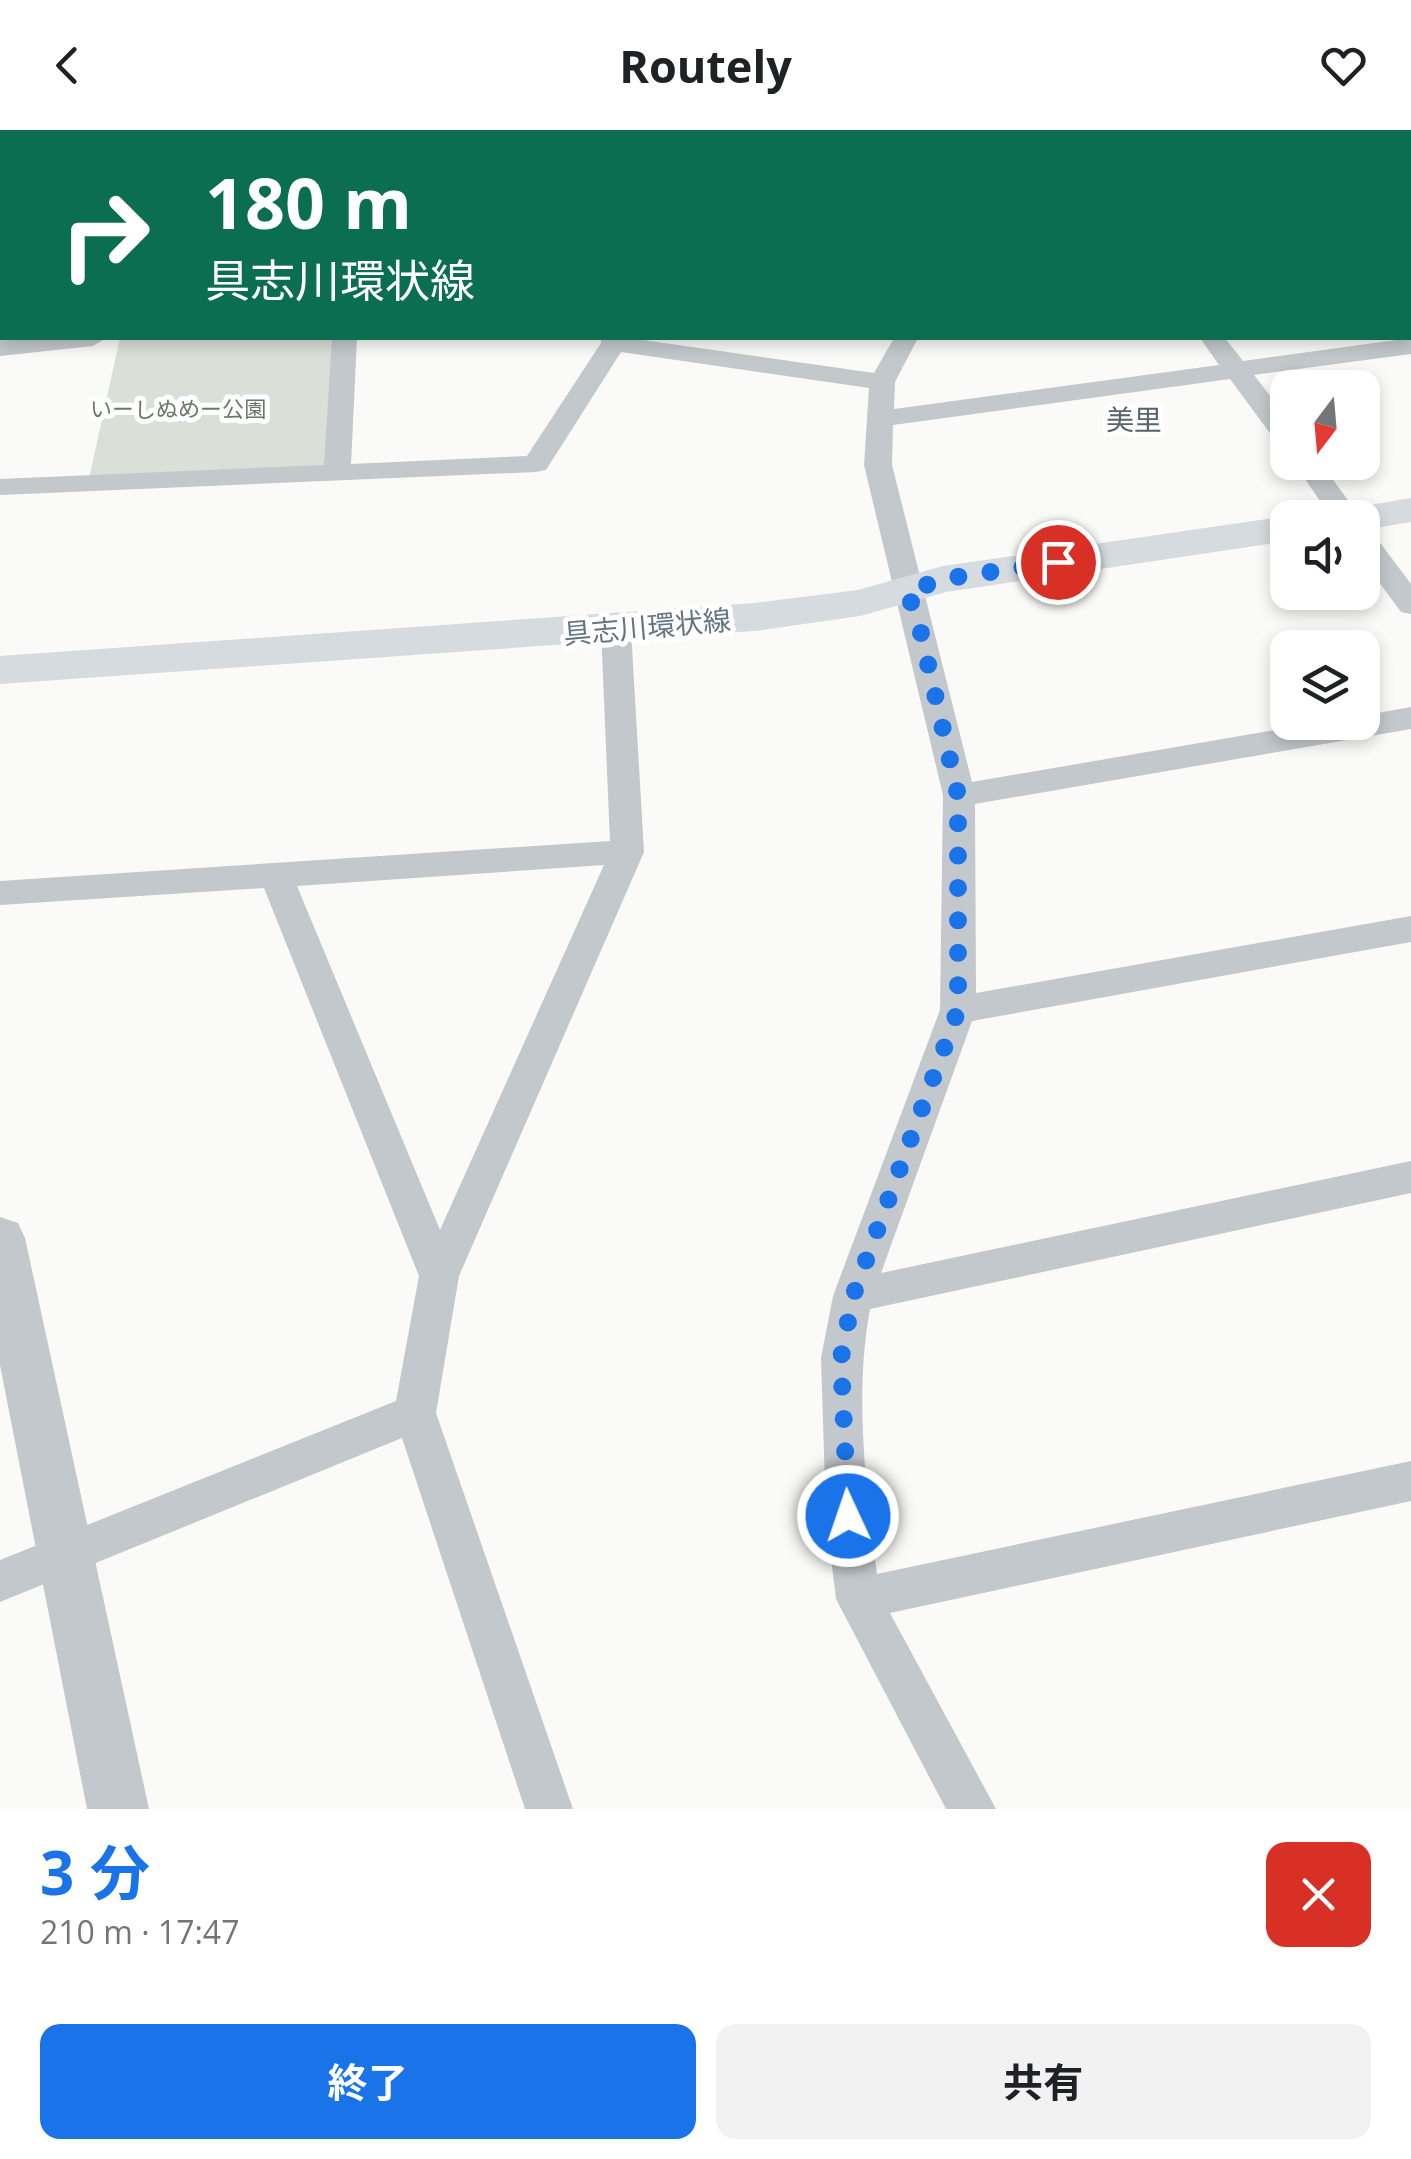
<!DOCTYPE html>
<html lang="ja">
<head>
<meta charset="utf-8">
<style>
	:root { --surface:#fff; --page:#f2f2f2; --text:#202124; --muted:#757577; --accent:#1a73e8 }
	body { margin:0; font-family:"Open Sans","Noto Sans JP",sans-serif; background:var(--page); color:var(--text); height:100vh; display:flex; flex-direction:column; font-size:38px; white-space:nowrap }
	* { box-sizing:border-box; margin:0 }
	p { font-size:32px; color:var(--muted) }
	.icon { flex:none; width:55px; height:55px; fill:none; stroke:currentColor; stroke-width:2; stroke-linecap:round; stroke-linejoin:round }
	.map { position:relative; height:1679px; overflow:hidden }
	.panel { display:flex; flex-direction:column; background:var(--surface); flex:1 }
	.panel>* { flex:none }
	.top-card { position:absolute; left:0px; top:0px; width:1412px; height:210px; box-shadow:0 5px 15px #0003; background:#0b6e4f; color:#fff; overflow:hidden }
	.needle { width:65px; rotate:196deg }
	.buttons { position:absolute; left:1270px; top:240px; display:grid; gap:20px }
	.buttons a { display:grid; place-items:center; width:110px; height:110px; border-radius:20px; background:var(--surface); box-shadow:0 5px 15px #0003; font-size:50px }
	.pin { position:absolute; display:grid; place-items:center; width:85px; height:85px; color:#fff; margin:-42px; border:5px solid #fff; border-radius:50%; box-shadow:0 2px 10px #0007 }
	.me { position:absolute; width:110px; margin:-55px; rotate:357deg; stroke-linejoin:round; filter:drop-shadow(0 0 8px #0008) }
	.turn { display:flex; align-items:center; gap:35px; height:210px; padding:0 40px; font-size:45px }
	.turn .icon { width:130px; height:130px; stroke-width:2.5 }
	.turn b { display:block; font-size:70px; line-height:85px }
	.round { display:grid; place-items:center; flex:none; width:105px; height:105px; border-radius:20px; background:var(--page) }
	.headline { display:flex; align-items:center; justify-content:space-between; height:170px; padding:0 40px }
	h1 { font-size:60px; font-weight:700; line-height:75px; color:var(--accent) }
	.primary-button { display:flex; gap:20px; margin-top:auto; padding:20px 40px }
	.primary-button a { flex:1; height:115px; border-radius:20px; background:var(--accent); color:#fff; font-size:40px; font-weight:700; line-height:115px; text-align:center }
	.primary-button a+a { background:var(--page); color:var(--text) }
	header { display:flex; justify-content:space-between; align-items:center; height:130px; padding:0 40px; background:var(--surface); font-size:45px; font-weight:700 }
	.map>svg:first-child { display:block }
	.green { fill:#dadfd7 }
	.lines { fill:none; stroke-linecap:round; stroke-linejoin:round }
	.minor { fill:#c3c8cc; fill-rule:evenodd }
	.tertiary { fill:#c3c8cc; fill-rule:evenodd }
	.secondary { fill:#d6dbdf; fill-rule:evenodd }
	.route { stroke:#1a73e8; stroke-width:18; stroke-dasharray:0 32.4 }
	.labels { text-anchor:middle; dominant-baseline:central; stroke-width:10; stroke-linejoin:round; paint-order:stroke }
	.far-park-label { font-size:22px; fill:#687a64; stroke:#fff }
	.far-quarter-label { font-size:28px; fill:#57646e; stroke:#fff }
	.street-label { font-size:28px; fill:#657683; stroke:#fff }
</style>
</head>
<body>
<header><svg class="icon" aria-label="back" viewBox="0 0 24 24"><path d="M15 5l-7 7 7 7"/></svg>Routely<svg class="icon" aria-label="heart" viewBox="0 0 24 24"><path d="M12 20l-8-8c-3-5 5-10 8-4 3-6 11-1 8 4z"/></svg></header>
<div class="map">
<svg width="1411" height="1679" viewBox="0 0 1411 1679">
	<rect width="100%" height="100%" fill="#fafaf8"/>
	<path class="green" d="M120,208H344L337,342L88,353Z"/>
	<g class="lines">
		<path class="minor" d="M552,0H581L582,2H553Z
			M1046,0H1069L1070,2H1047Z
			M1410,81H1411V95H1410Z
			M26,208H106L93,216L0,226V210Z
			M332,208H357L351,334L527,326L601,213V208H629L874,243L894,208H918L895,252L894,279L1219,235L1200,208H1225L1243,231L1411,208V224L1254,245L1288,289V316L1278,314L1230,249L893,295L892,335L972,652L1322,592H1362V586L1411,577V599L975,674L976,863L1411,786V812L972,891L881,1143L1411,1031V1063L870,1179C854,1265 866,1357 877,1444L1411,1331V1371L890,1483L996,1679H946L836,1469L826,1386L821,1228L833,1166L940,880L943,665L864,335L869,258L621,222L546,340L536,342L0,365V349L324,335Z
			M1293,332H1320L1361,388H1332Z
			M1362,399L1372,402L1411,454V484L1401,482L1362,429Z
			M616,490L627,493L631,500L644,722L459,1146L436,1283L573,1679H525L402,1308L0,1472V1430L396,1271L419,1146L264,758L0,775V751L610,711L601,500L605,493ZM604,735L440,1100L297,756Z"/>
		<path class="tertiary" d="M0,1087L18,1093L25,1108L149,1679H87L0,1235Z"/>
		<path class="secondary" d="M1411,368V392L1362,400V388H1340L1346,379Z
			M1288,386L1296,388H1288V411L946,462L860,486L755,501L0,554V526L755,473L858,460L943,436Z"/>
	</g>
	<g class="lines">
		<path class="route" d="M848,1386L841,1228L853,1166L958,880V665L918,490L907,462L943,449L1058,432"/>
	</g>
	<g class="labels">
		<g class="far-park-label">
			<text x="178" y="278">いーしぬめー公園</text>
		</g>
		<g class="far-quarter-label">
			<text x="1134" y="289">美里</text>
		</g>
		<g class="street-label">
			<text transform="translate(647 496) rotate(-5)">具志川環状線</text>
		</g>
	</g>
</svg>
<div class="buttons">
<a><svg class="needle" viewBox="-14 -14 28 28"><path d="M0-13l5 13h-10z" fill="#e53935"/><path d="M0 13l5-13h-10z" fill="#757577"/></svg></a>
<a><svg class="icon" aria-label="sound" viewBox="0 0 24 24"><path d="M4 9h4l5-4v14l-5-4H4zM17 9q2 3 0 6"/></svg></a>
<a><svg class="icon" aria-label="layers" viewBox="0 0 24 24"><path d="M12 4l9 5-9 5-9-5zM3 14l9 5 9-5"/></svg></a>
</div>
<div class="pin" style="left:1058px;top:432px;background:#d93025"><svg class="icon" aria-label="arrive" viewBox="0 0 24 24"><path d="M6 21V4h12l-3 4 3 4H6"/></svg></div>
<svg class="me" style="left:848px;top:1386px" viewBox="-20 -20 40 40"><circle r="17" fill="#1a73e8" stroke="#fff" stroke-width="3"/><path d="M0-11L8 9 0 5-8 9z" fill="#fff"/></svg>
<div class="top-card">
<div class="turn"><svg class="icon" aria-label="right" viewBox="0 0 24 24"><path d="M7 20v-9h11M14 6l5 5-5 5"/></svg><div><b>180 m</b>具志川環状線</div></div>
</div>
</div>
<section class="panel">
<div class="headline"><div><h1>3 分</h1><p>210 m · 17:47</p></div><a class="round" style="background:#d93025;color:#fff"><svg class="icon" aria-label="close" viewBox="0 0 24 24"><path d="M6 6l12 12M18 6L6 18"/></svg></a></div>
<div class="primary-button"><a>終了</a><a>共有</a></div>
</section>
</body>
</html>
